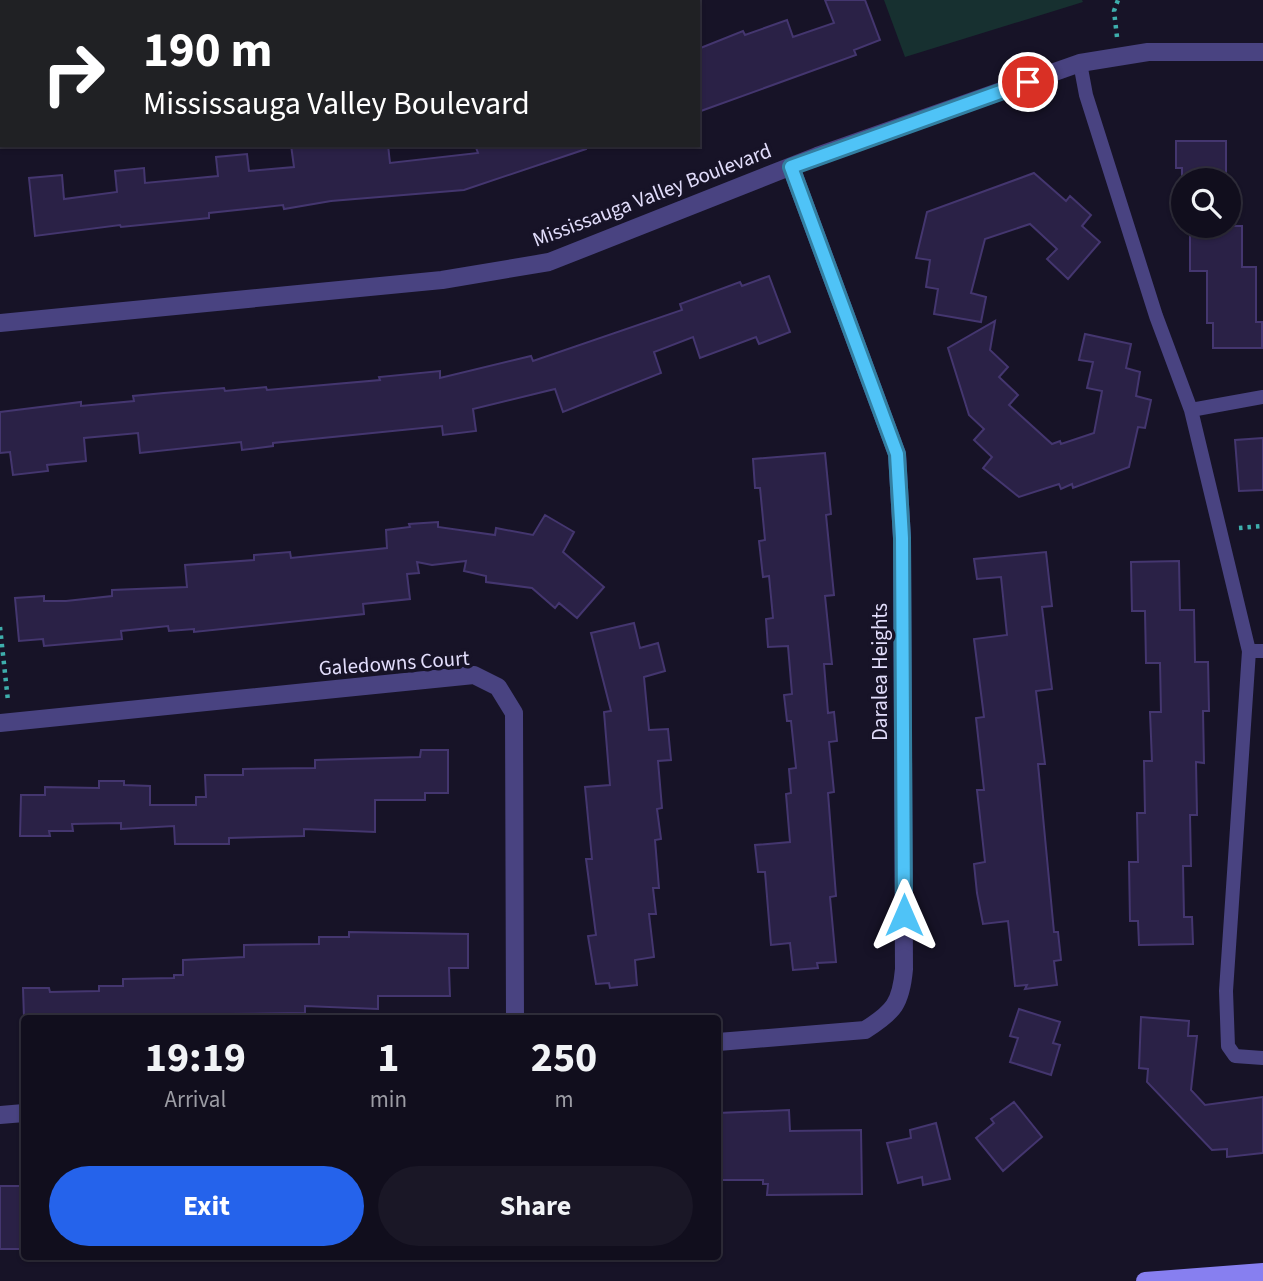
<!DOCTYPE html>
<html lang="en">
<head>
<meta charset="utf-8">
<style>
	:root { --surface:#110e1d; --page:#1a1726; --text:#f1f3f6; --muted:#9c9ca4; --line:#302e3b; --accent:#2563eb }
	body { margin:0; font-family:"Source Sans 3",sans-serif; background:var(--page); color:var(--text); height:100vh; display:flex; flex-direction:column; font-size:26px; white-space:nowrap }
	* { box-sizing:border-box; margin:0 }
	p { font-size:23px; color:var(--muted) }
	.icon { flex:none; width:38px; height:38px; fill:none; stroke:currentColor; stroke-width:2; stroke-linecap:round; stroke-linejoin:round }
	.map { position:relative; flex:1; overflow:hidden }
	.side { position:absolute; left:21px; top:1015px; width:700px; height:245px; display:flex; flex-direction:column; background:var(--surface); border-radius:7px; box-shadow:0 2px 5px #0004,0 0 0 2px var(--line) }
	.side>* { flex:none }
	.banner { position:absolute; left:0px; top:0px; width:700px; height:147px; box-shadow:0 2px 5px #0004,0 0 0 2px var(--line); background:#202124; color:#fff; overflow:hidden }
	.tools { position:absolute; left:1171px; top:168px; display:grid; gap:14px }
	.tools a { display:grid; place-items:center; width:70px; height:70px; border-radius:50%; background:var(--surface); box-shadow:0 2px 5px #0004,0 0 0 2px var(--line); font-size:35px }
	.pin { position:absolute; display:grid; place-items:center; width:60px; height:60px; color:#fff; margin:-30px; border:4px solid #fff; border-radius:50%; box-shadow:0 2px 7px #0007 }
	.me { position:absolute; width:77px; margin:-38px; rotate:0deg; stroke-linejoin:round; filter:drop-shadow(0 0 5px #0008) }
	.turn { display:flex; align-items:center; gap:24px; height:147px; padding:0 28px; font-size:32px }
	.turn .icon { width:91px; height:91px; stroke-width:2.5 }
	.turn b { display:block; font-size:49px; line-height:60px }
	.eta { display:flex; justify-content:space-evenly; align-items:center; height:119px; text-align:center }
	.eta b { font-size:42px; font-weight:700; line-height:49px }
	.action { display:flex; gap:14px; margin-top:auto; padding:14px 28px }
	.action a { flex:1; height:80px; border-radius:42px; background:var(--accent); color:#fff; font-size:28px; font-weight:700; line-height:80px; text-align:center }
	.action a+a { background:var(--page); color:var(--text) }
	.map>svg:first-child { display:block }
	.green { fill:#173030 }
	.building { fill:#2a2146; stroke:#44366f; stroke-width:2 }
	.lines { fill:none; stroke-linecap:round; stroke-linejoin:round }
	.path { stroke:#3eaeac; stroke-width:4.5; stroke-dasharray:3.5 5; stroke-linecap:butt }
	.service { stroke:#494381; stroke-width:14 }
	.minor { stroke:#494381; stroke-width:18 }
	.tertiary { stroke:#494381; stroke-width:18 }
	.secondary { stroke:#877ff0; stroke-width:18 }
	.route-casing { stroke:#337fa1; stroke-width:18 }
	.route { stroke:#4fc3f7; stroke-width:12 }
	.labels { text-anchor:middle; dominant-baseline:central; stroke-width:7; stroke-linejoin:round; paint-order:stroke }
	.street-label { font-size:21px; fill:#e2ddfb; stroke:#171327 }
</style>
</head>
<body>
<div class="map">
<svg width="1263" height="1281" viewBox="0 0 1263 1281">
	<rect width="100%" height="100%" fill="#171327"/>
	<path class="green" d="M35,0H688L684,2Z
		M884,0H1082L1083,2L905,57Z"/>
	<path class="building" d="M825,0H865L880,40L854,50L856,55L698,112V49L743,31L745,35L787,20L793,37L834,23Z
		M1176,141H1226V180H1182V168H1176Z
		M291,145H388L390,163L478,153L475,145H585L586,149L464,190L331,201L284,209L283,205L209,213V218L121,227L120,225L35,236L29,178L62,175L64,199L117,192L115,171L144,168L145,183L218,176L216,157L247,154L249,171L294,167Z
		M1034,173L1066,201L1070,196L1091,215L1082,226L1100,242L1068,279L1047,259L1057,249L1030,224L985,239L971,293L986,297L981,322L934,314L938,289L926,287L930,260L916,258L927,212Z
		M1190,226H1242V267H1256V322H1262V348H1213V323H1207V271H1190Z
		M769,276L790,332L759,344L756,337L700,358L693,337L654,352L661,373L563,412L555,389L473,409L476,431L443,435L442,426L273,443V446L242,450L241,442L140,453L138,433L84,438L86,461L47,465L48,471L13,475L10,452L0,453V412L81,402V406L134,401L133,396L164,393L224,388L225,391L266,387L267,390L380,380L379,377L440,371V378L531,356L533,361L682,310L680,304L740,282L742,286Z
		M995,321L990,350L1008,367L999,377L1018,395L1009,405L1052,444L1060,441L1061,444L1094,433L1102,391L1087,388L1093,362L1079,360L1085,334L1131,344L1126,368L1140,372L1136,396L1151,400L1145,428L1138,427L1129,467L1073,488L1072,484L1061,489L1059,484L1019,497L983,468L992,457L974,440L984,429L969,415L948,348Z
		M1263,438V490L1239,491L1235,440Z
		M825,453L831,514L826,515L834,595L825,596L832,664H824L828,713L834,712L837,741L829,742L834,792L828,793L836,896L830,897L836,962L817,963L818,968L793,970L790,943L771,945L765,872H758L755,845L790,842L786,794L791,793L789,769L796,768L791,721H787L784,695L792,694L788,646L768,647L766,619L773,618L769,576L763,577L759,541L765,540L760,488H755L753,459Z
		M545,515L574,532L563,552L604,587L577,618L559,603L555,608L532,588L486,582V576L464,571L466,561L432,565L417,562L419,573L407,574L410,599L363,604L364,614L194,632V629L169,631L168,626L121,631L122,639L44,646L43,639L19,641L15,598L44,596V601H66L112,596V590L187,587L185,565L254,560V555L290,552L291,558L387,548L386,530L410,527L409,524L438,522V527L495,535L496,528L533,535Z
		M1046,552L1052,606L1042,607L1052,689L1036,691L1045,764H1038L1054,932H1058L1061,960L1054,961L1057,985L1025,989L1027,985L1015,986L1008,921L983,924L977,893L974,864L985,862L977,790H984L976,718L984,717L974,639L1007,635L1001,577L977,579L974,559Z
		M1179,561L1180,610H1194L1195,662H1208L1209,711H1203L1204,763L1196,762L1197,815H1190L1191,866H1183L1184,917H1192L1193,944L1139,945L1138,921H1130L1129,862H1138L1137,813H1145L1144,761H1152L1150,712H1161L1160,663H1146L1145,611H1132L1131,562Z
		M634,623L640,648L658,643L665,671L644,677L649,730L668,729L671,760L658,761L662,808L657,809L661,839L655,840L659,888H653L656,914H649L654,957L635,960L637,985L610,988L609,983L596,984L588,936L596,935L586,859H592L585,787L610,785L604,712L611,711L591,633Z
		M421,750H448V793H425V800H375V832L304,829V836L229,838V844H175L174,826L121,829V823L72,824L73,831H49L50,836H20L21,795H45V787L99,788V781H124V785L150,786V805H196V797H206L205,775H243V769L315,768V760L420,757Z
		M349,932L468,934V968H449L450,996H378V1009L305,1006V1013L229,1014V1018H24L23,988H49L50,992L99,991V986H123V979L174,978V975H183V960L244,957V945L319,944V937H349Z
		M1019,1009L1060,1022L1053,1043L1060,1045L1051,1075L1010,1062L1018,1038L1010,1036Z
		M1141,1017L1189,1021L1188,1036H1197L1191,1090L1205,1105L1263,1097V1153L1227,1157V1149L1212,1150L1147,1082L1148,1069L1139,1068Z
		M1014,1102L1042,1137L1003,1171L976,1138L994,1123L991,1119Z
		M789,1110L790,1131L861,1130L862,1194L767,1195L768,1184H763V1180H718V1113Z
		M936,1123L950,1179L923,1185L922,1177L898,1183L887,1143L911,1138L910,1130Z
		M0,1186H24V1249H0Z"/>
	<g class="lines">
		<path class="path" d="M1117,37L1114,11L1118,0
			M1239,528L1263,526
			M0,627L8,701"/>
		<path class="service" d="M1080,63L1086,95L1156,316L1191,410L1249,651L1226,991L1228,1046L1235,1056L1263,1058
			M1191,410L1263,397
			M1249,651H1263"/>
		<path class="minor" d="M0,723L474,675L498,687L514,713L515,1018
			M718,1042L865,1030C894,1012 901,1003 904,969L902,538L897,454L791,167
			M0,1115L24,1113"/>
		<path class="tertiary" d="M0,323L442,280L549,262L817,156L1080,63L1148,52H1263"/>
		<path class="secondary" d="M1145,1281L1263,1272"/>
	</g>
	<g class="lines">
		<defs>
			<path id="route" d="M904,915L902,538L897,454L791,167L1028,82"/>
		</defs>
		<use href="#route" class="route-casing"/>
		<use href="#route" class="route"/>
	</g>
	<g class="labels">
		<g class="street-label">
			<text transform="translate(652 195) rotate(-21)">Mississauga Valley Boulevard</text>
			<text transform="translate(394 663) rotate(-4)">Galedowns Court</text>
			<text transform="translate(880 672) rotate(-90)">Daralea Heights</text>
		</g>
	</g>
</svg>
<div class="tools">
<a><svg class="icon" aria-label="search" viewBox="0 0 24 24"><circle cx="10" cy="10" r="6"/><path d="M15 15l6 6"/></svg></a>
</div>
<div class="pin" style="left:1028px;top:82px;background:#d93025"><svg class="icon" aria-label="arrive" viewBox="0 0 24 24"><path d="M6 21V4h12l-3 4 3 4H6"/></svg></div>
<svg class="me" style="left:904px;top:915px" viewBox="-20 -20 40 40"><path d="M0-17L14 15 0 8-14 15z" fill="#4fc3f7" stroke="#fff" stroke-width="4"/></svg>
<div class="banner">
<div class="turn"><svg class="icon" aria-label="right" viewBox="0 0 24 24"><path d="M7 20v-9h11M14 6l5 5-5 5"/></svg><div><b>190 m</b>Mississauga Valley Boulevard</div></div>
</div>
<section class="side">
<div class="eta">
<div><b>19:19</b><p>Arrival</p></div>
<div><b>1</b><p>min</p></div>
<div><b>250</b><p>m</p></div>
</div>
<div class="action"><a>Exit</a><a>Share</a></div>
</section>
</div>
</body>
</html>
